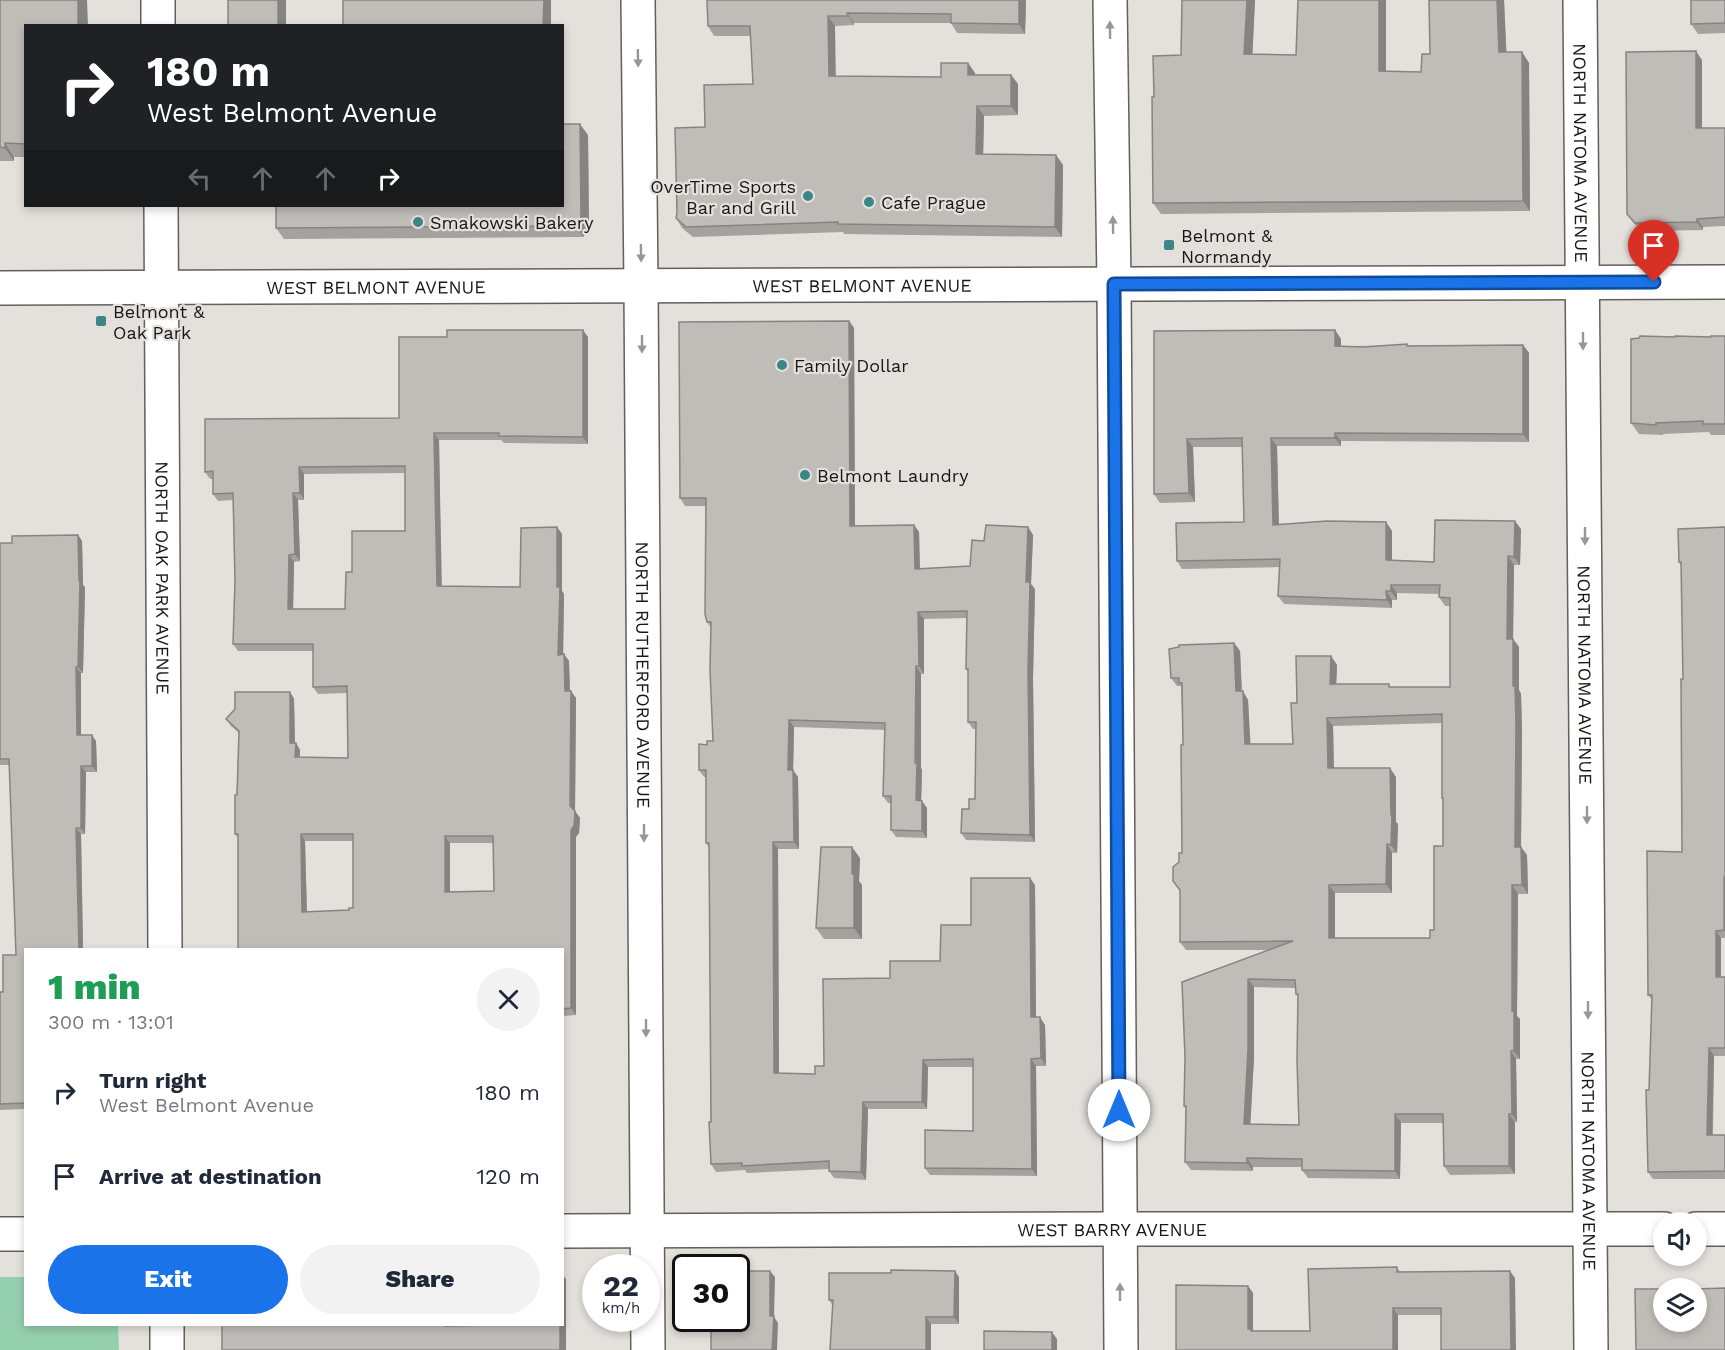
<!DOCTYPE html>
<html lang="en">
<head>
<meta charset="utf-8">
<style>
	:root { --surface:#fff; --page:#f2f2f3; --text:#1f2937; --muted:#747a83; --accent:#1a73e8 }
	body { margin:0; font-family:"Work Sans",sans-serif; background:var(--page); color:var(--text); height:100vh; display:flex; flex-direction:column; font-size:22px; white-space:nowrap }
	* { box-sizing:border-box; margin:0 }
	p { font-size:20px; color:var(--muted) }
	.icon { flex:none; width:33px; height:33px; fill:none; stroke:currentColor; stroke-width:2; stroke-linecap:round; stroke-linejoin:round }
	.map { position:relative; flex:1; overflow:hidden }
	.side { position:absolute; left:24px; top:948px; width:540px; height:378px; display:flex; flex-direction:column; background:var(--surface); border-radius:0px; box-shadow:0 3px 9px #0003 }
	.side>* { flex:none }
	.top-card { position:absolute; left:24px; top:24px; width:540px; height:183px; border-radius:0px; box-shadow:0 3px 9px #0003; background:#202124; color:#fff; overflow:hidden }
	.fabs { position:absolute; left:1653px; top:1212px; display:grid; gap:12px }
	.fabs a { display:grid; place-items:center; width:54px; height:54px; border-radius:50%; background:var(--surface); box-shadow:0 3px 9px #0003; font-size:30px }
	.speed { position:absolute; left:582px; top:1254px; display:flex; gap:12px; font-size:30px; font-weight:700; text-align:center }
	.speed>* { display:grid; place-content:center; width:78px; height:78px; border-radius:50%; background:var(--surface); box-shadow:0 3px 9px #0003; line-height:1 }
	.speed small { font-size:15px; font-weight:400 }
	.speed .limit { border:3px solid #111; border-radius:9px; background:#fff; color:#111 }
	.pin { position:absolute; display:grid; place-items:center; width:51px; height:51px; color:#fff; margin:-62px -26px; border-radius:50% 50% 50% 0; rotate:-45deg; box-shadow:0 0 6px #0007 }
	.pin .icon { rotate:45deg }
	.me { position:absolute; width:66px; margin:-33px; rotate:0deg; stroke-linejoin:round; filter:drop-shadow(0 0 4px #0008) }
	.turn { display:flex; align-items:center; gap:21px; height:126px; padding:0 24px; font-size:27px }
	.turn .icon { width:78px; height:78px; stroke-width:2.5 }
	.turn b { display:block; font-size:42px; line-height:51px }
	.lanes { display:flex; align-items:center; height:57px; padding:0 24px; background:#0003; justify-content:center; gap:30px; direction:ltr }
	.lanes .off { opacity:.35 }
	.round { display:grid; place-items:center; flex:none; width:63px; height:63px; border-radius:32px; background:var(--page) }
	.headline { display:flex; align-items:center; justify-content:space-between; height:102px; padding:0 24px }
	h1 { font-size:36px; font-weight:800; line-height:45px; color:#1e9e55 }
	.primary-button { display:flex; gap:12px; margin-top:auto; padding:12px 24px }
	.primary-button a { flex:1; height:69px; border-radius:36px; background:var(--accent); color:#fff; font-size:24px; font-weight:800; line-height:69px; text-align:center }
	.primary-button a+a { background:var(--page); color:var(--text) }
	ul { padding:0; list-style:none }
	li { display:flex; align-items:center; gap:18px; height:84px; padding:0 24px }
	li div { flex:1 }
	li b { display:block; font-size:22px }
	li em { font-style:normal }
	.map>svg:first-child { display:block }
	.green { fill:#95d0ae }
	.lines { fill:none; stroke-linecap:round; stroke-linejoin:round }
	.minor-casing { stroke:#635f5b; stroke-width:36 }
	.tertiary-casing { stroke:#635f5b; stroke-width:36 }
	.secondary-casing { stroke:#635f5b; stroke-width:36 }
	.minor { stroke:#fff; stroke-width:33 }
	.tertiary { stroke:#fff; stroke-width:33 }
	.secondary { stroke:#fff; stroke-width:33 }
	.wall { fill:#a5a29e; fill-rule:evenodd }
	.shaded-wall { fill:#868481 }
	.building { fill:#c0bcb8; stroke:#868481; stroke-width:1.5; fill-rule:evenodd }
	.oneway { fill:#989796 }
	.route-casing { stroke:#114b97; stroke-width:15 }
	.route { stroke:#1a73e8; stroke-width:10 }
	.poi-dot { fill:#3d8688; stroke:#e4e0db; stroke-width:2 }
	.labels { text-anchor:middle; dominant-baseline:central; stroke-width:4.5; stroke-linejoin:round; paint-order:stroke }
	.street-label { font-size:18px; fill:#191716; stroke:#e4e0db }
	.poi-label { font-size:18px; fill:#191716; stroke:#e4e0db; text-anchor:start }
</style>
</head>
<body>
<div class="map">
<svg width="1725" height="1350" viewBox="0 0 1725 1350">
	<rect width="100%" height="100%" fill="#e4e0db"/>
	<path class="green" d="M0,1277H25L26,1324L118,1325L119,1350H0Z"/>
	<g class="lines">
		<defs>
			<g id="minor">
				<path id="s1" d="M638,0L641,286L648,1350"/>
				<path d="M1110,0L1114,284L1121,1350"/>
				<path id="s2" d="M1580,0L1591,1350"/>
				<path d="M1696,1229H1725"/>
				<path id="s3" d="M562,1231L1120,1229H1664"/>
				<path d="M0,1234H26"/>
			</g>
			<g id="tertiary">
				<path d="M158,0V26"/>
				<path id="s4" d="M161,206L165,950"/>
				<path d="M167,1324V1350"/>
			</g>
			<g id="secondary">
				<path id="s5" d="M0,288L1725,282"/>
			</g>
		</defs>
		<use href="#minor" class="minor-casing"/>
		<use href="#tertiary" class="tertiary-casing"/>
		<use href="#secondary" class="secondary-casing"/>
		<use href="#minor" class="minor"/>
		<use href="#tertiary" class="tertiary"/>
		<use href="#secondary" class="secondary"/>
	</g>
	<path class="wall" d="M0,0L26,26V157H14V161H0Z
		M707,0L1026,7L1025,34L957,33L951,23H854V25L835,26V76L941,77L968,63L975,73V75H1011L1018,84V115L984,116L983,154L1056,155L1063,165L1062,237L844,234L843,232L693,237L682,228L676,218L705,127L753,84L751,36H714L708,26Z
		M1255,0L1252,54L1296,55L1298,0H1386V71L1421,72L1430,54L1429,0H1504L1506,52H1522L1529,63L1530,211L1161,214L1153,203L1154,97L1181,55Z
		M1725,0V33L1698,34L1691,24Z
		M1702,60V128H1725V226L1703,227V230L1641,231L1633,222L1627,214Z
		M588,135L589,228L583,237L284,239L276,228Z
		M849,321L854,328L855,526L914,525L919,532L920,569L970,566L984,541L1028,527L1033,535L1031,584L1035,589L1033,678L1035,842L966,840L961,833L969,809L975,799L976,729H973L968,722V672L966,669L967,618L924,619V674H921V768L922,770L921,801L927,808V838L896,837L891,830V803H888L883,796L885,730L794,727L793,770L798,777L799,849H778L779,1074H815L824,1066L890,978L940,961L971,925L1035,885L1036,1017L1045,1025L1046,1066H1036L1037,1176L930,1175L925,1168L973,1131V1067H928L927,1109H868L866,1180L834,1178L829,1171V1169L747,1173L745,1170L716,1172L711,1164L709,847L706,843V777H704L699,770L707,745L713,741L711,628L707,622L706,506H685L680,498Z
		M1335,330L1341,339V346L1523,345L1529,353V442L1341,441V446H1277L1279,525L1386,522L1392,531V560L1434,562L1521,529L1520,565H1514L1513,639L1519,647V690L1521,694L1522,731L1521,847L1527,855L1528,894H1518L1517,1016L1520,1019V1059H1516L1517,1122H1515V1174L1450,1175L1444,1166L1443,1123H1401L1400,1179L1308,1178L1302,1170V1167H1253V1171L1191,1170L1185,1162L1186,1109L1184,1106L1185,1057L1270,950H1186L1180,942V891L1173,881L1182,853L1183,745L1181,686H1177L1171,678L1234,643L1240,651L1242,691L1248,700L1250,744H1293L1297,703L1331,656L1337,665L1336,684L1392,687H1450V606H1445L1439,597L1440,594L1397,593V600H1392V608L1284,604L1278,596L1280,567L1182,569L1177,561L1244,522L1242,447H1193L1195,502L1160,503L1154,494V331ZM1442,723V798L1443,800V846L1434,930L1430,938H1335V893H1392V853H1397L1398,824L1396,822V777L1334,768L1333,726ZM1254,987L1296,988V994L1298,997L1299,1125L1250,1124L1254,1057Z
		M1725,336V435H1711L1709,432L1663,434V435L1639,434L1631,423L1675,337H1711Z
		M588,337V444L504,443L501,440H439L441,586L520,587L557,527L562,534V591L564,594L563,654L569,661L570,691L576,698L575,811L580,818L579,833L576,837V1015L564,1016L563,1138L564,1171H562V950H238V838L235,834L239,733L231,726L226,719L290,692L294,699L295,743H296L300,750V757L348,758L347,693L318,694L313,687V651H238L233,644L235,580L233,500L218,501L213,494V479H210L205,472L399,418ZM405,473V531L345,609H293L294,562L300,561L298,500H304V474ZM305,841H353V908L349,910L307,912ZM450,843H493L494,891L450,892Z
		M1725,527V938H1721V977H1725V1056H1714L1713,1135H1725V1179H1653L1648,1172L1652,1000L1648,995L1682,852L1683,679L1681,566L1679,562Z
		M78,535L82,541L83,585L85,587L83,673H81V735L96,741L97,772H86L85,834H81L83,950H26V1109L0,1110V992H3L16,955L10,765H0V543H12Z
		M860,858L859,881L862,885V939H824L816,928Z
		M1397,1267L1400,1272L1515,1278L1441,1315H1398V1350H1176L1248,1286L1253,1293V1331H1310Z
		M959,1277V1324H931V1350H830L833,1306L829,1300Z"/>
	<path class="shaded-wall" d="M78,0H87L88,26H78Z
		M278,0H286V26H278Z
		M544,0H551V26H543Z
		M1019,0H1026L1025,34L1019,24Z
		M1247,0H1255L1252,65L1244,54Z
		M1379,0H1386V82L1379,71Z
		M1497,0H1504L1507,63L1499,52Z
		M847,13L854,23V25L848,16Z
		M828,16L835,26L836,86L829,76Z
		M1696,51L1702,60V137L1696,128Z
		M1522,52L1529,63L1530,211L1523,201Z
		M968,63L975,73V84L968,75Z
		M1011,75L1018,84V115L1011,106Z
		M977,106L984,116L983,163L976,154Z
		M580,124L588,135L589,228L583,237L576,226Z
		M5,143L14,157V161L5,148Z
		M1056,155L1063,165L1062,237L1055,227Z
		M1697,219L1703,227V230L1697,222Z
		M849,321L854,328L855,533L850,526Z
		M583,330L588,337V444L583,437Z
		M1335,330L1341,339V354L1335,346Z
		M1523,345L1529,353V442L1523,434Z
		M434,433L439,440L442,593L437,586Z
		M1335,433L1341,441V446L1335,438Z
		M1271,438L1277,446L1279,534L1273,525Z
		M1187,439L1193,447L1195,502L1189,493Z
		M299,467L304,474V500L300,493Z
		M293,493L298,500L300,561L295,554Z
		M1515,521L1521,529L1520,565L1514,557Z
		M1386,522L1392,531V568L1386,560Z
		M914,525L919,532L920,576L915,569Z
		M557,527L562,534V591L564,594L563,662L558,655Z
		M1028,527L1033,535L1031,584L1035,589L1033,678L1035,842L1030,835L1026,582Z
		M78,535L82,541L83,585L85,587L83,673L78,667Z
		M289,555L294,562L293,615L288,609Z
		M1508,556L1514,565L1513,639L1519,647V690L1521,694L1522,731L1521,847L1527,855L1528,894L1522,885L1515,847L1513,686L1507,639Z
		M1391,585L1397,593V600L1391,591Z
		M1386,591L1392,600V608L1387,600Z
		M918,612L924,619V674L919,666Z
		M1234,643L1240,651L1242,700L1236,691Z
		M564,654L569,661L570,698L565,691Z
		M1331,656L1337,665L1336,692L1330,684Z
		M916,666L921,674V768L922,770L921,808L916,800Z
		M76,667L81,673V741L77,735Z
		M571,691L576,698L575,811L580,818L579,833L576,837V1015L571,1008Z
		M1243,691L1248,700L1251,753L1245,744Z
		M290,692L294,699L295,750L290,743Z
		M1327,718L1333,726L1334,776L1328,768Z
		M789,720L794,727L793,777L788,770Z
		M92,735L96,741L97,772L92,766Z
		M296,743L300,750L299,764L295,757Z
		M81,766L86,772L85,834L81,828Z
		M1390,768L1396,777V822L1398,824L1397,853L1391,845Z
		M793,770L798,777L799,849L794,842Z
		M922,801L927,808V838L922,831Z
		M76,828L81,834L83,950H79Z
		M301,834L305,841L307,919L302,912Z
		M445,836L450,843V899L445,892Z
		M773,842L778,849L779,1081L774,1073Z
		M1387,844L1392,853V893L1386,884Z
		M852,847L860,858L859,881L862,885V939L854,928L852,874Z
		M1724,877L1725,878V932L1724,930Z
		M1030,878L1035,885L1036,1025L1031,1017Z
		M1329,885L1335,893V946L1329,938Z
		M1512,885L1518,894L1517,1016L1520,1019V1059L1514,1051L1512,1011Z
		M1716,931L1721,938V984L1716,977Z
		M1248,979L1254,987V1057L1250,1132L1244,1124Z
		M562,1013L564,1016L563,1138L564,1171L562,1168Z
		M1040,1017L1045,1025L1046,1066L1041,1058Z
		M1709,1048L1714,1056L1712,1143L1707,1135Z
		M1511,1051L1516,1059L1517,1122L1512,1114Z
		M1031,1059L1036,1066L1037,1176L1032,1169Z
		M923,1060L928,1067L927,1109L922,1102Z
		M863,1102L868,1109L866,1180L861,1172Z
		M1395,1114L1401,1123L1400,1179L1395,1171Z
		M1509,1114L1515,1122V1174L1509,1166Z
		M1247,1158L1253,1167V1171L1247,1163Z
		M770,1271L775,1277L774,1317L778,1323L777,1350H772L770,1316Z
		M955,1271L959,1277V1324L954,1317Z
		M1510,1271L1515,1278L1516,1350H1511Z
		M562,1274L566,1279V1350H560V1324H562Z
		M1248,1286L1253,1293V1331L1256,1336L1248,1329Z
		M1393,1308L1398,1315V1350H1393Z
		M926,1317L931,1324V1350H926Z
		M1052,1332L1057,1339V1350H1052Z"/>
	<path class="building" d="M0,0H78V26H26V144L5,143V148L0,147Z
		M228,0H278V26H228Z
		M343,0H544L543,26H343Z
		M707,0H1019V24L951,23V14L847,13L848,16H828L829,76L941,77V63H968V75H1011V106H977L976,154L1056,155L1055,227L838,224V222L686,227L676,218L677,213L675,128L705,127L704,85L753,84L750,26H708Z
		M1182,0H1247L1244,54L1296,55L1298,0H1379V71L1421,72L1422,54H1430L1429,0H1497L1499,52H1522L1523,201L1153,203L1152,97H1154L1153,56L1181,55Z
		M1691,0H1725V23L1691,24Z
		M1696,51V128H1725V217L1697,219V222L1635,223L1627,214L1626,52Z
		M562,124H580L581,217L576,226L276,228V206H562Z
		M849,321L850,526L914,525L915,569L970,566L972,540L984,541L986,525L1028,527L1026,582H1030L1028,670L1030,835L961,833L962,809H969V799H975L976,722H968V669H966L967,611L918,612L919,666H916L915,763H917L916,800L922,801V831L891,830V796H883L885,723L789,720L788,770H793L794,842H773L774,1073L815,1074V1066H824L823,979L890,978V961H940L941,925H971V878H1030L1031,1017H1040L1041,1058L1031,1059L1032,1169L925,1168V1130L973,1131V1059L923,1060L922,1102H863L861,1172L829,1171V1161L742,1166V1163L711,1164L709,1122H711L709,843H706V770H699V744L707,745V741H713L710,670L711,622H707L705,614L706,498H680L679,322Z
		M447,330H583V437L499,436V433H434L437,586L520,587L521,528L557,527V587H560L558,655L564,654L565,691H571L570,806L575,811L574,826L571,830V1008L562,1009V950H238V834H235V795H237L239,731L226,719L235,709V692H290V743H296L295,757L348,758L347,686L313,687V644H233L235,580L233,493L213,494V471L205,472V419L399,418V337H447ZM405,466V531H352V572H346L345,609H288L289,555L295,554L293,493H300L299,467ZM301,834H353V908H349V910L302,912ZM445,836H493L494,891L445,892Z
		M1335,330V346L1363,347L1407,344V346L1523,345V434L1335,433V438H1271L1273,525L1327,521L1386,522V560L1434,562L1435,520L1515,521L1514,557L1508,556L1507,639H1513V686H1515L1516,723L1515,847H1521L1522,885H1512V1011H1514V1051H1511L1512,1114H1509V1166H1444L1443,1114H1395V1171L1302,1170V1159L1247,1158V1163L1185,1162L1186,1106H1184L1185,1057L1182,982L1293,941L1180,942V890L1173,881V867L1179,862V853H1182L1181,745H1183L1182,683H1179V678H1171L1169,649L1179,647V645L1234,643L1236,691H1243L1245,744H1293L1291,703H1297L1296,656H1331L1330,684H1389V687H1450V598L1439,597L1440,585H1391V591H1386L1387,600L1278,596L1280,559L1177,561L1176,523L1244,522L1242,438L1187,439L1189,493L1154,494V331ZM1442,714V798H1443V846H1434V930H1430V938H1329V885L1386,884L1387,844L1391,845L1392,815H1391L1390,768H1328L1327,718ZM1248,979L1295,980L1296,994H1298L1297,1061L1299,1125L1244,1124L1248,1049Z
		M1640,336L1675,337V336L1711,337V336H1725V424H1703V421L1656,423V425L1631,423V339L1639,338Z
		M1725,527V877H1724V930L1716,931V977H1725V1048H1709L1707,1135H1725V1171L1648,1172L1646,1090H1649L1652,995H1648L1647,851L1682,852L1681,679H1683L1681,562H1679L1678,529Z
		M78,535L79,581H80L78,667H76L77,735H92V766H81V828H76L79,950H26V1103L0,1104V992H3V955H16L9,759H0V543H12V536Z
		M821,847H852V874H854V928H816Z
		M1397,1267V1272L1510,1271L1511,1350H1441V1308H1393V1350H1176V1285L1248,1286V1329H1251V1331H1310L1308,1269Z
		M891,1270L955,1271L954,1317H926V1350H830L833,1300H829V1273H891Z
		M736,1271H770V1316H774L772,1350H711V1318H736Z
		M1725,1288V1350H1636L1635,1289H1664V1322H1696V1289Z
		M234,1324H445V1326L560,1324V1350H222V1325Z
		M984,1331L1052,1332V1350H984Z"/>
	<defs><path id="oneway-solid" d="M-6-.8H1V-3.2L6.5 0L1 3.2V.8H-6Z" transform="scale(1.5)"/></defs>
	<g class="oneway">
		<use href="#oneway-solid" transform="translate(1110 30) rotate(-91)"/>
		<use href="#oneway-solid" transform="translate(638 58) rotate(89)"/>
		<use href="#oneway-solid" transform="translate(1113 225) rotate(-91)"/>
		<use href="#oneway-solid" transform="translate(641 253) rotate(89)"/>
		<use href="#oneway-solid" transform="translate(1583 341) rotate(90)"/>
		<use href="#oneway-solid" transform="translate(642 344) rotate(90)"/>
		<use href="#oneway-solid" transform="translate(1585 536) rotate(90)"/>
		<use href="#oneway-solid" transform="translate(1587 815) rotate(90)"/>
		<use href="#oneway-solid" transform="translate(644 833) rotate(90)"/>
		<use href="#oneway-solid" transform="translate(1588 1010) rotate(90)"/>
		<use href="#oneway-solid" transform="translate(646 1028) rotate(90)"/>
		<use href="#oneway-solid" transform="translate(1120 1292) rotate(-90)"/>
	</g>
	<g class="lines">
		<defs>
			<path id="route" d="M1119,1110L1114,284L1654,282"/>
		</defs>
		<use href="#route" class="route-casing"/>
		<use href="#route" class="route"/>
	</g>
	<g class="poi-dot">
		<circle cx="808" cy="196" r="6"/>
		<circle cx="869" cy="202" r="6"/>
		<circle cx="418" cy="222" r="6"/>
		<rect x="1163" y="239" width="12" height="12" rx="3"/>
		<rect x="95" y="315" width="12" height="12" rx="3"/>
		<circle cx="782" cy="365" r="6"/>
		<circle cx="805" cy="475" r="6"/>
	</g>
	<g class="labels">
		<g class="street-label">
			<text stroke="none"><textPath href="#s2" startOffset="153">NORTH NATOMA AVENUE</textPath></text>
			<text stroke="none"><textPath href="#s5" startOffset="862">WEST BELMONT AVENUE</textPath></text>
			<text stroke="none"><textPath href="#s5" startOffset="376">WEST BELMONT AVENUE</textPath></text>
			<text stroke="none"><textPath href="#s4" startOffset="372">NORTH OAK PARK AVENUE</textPath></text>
			<text stroke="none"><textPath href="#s1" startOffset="675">NORTH RUTHERFORD AVENUE</textPath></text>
			<text stroke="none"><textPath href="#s2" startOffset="675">NORTH NATOMA AVENUE</textPath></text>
			<text stroke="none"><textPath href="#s2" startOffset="1161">NORTH NATOMA AVENUE</textPath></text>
			<text stroke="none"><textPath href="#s3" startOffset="550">WEST BARRY AVENUE</textPath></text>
		</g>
		<g class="poi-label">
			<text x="796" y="186" text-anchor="end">OverTime Sports<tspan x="796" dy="21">Bar and Grill</tspan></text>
			<text x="881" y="202">Cafe Prague</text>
			<text x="430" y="222">Smakowski Bakery</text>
			<text x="1181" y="235">Belmont &amp;<tspan x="1181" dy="21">Normandy</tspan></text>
			<text x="113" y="311">Belmont &amp;<tspan x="113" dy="21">Oak Park</tspan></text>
			<text x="794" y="365">Family Dollar</text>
			<text x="817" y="475">Belmont Laundry</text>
		</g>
	</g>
</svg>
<div class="fabs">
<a><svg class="icon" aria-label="sound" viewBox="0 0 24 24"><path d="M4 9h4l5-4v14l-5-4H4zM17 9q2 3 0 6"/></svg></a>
<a><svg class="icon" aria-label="layers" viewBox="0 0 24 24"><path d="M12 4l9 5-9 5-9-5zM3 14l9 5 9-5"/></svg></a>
</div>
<div class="speed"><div>22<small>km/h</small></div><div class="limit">30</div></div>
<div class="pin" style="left:1654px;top:282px;background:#d93025"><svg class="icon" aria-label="arrive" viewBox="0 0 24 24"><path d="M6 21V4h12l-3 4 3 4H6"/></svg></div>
<svg class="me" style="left:1119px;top:1110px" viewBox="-20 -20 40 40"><circle r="19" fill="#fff"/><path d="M0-13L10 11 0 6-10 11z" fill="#1a73e8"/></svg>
<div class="top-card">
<div class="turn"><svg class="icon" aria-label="right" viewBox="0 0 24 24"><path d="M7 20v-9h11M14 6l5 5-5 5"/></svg><div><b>180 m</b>West Belmont Avenue</div></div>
<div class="lanes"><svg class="icon off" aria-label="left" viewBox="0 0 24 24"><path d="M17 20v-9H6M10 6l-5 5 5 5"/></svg><svg class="icon off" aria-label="ahead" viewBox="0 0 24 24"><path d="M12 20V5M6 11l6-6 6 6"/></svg><svg class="icon off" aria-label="ahead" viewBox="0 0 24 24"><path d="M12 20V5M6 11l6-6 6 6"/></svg><svg class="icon" aria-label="right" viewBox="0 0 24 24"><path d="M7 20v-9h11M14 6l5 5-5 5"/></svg></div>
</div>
<section class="side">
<div class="headline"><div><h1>1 min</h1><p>300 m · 13:01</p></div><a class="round"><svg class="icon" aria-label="close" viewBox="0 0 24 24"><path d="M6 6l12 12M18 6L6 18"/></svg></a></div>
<ul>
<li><svg class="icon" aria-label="right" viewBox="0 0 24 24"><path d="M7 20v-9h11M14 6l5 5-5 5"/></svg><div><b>Turn right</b><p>West Belmont Avenue</p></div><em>180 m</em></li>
<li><svg class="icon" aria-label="arrive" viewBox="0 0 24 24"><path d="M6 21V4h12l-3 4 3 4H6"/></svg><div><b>Arrive at destination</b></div><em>120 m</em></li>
</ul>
<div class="primary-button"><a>Exit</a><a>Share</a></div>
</section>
</div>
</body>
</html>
